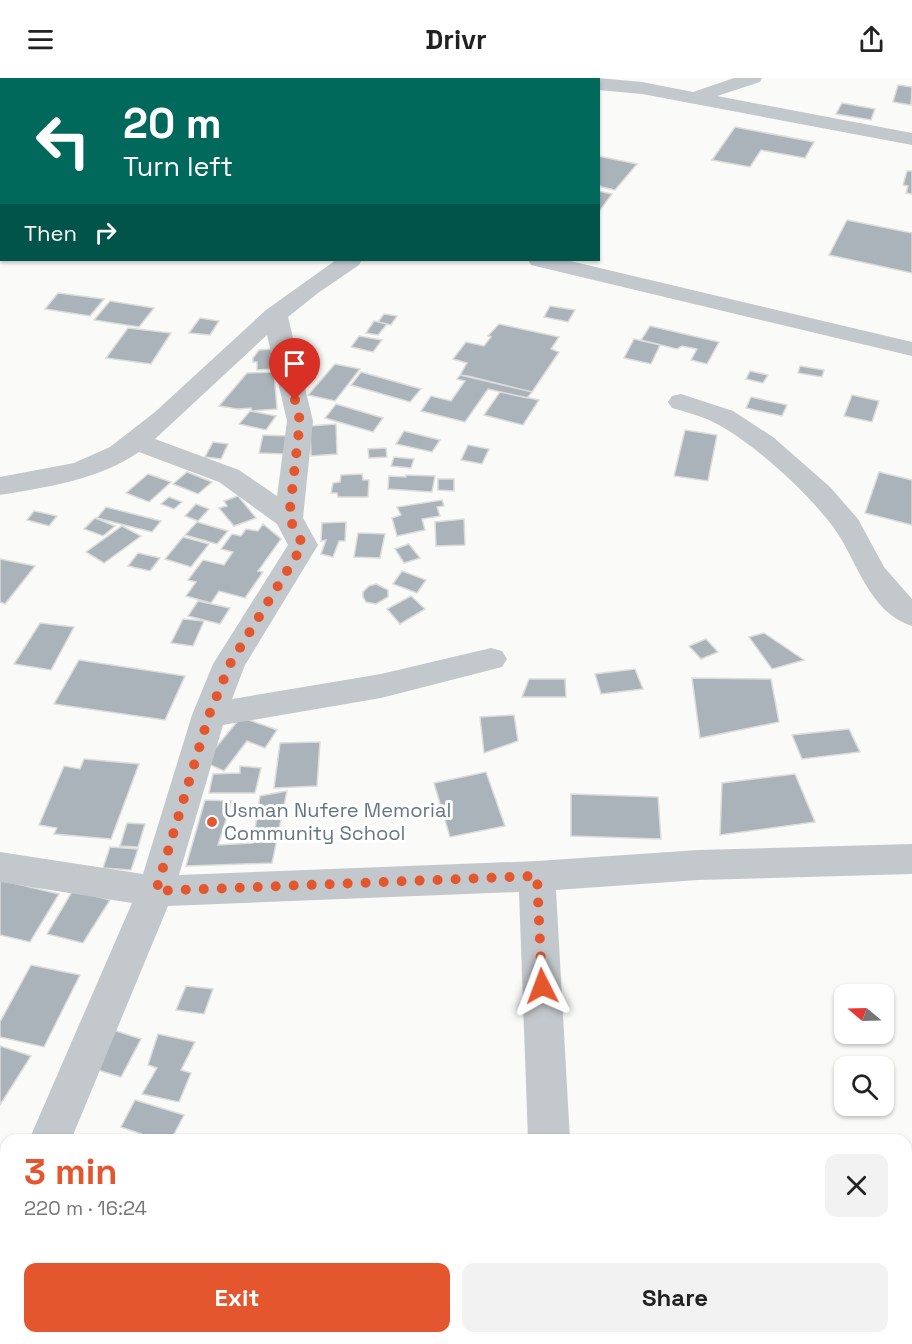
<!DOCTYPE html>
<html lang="en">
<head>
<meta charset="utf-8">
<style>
	:root { --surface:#fff; --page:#f2f2f2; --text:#222; --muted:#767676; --accent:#e4572e }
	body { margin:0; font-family:"Space Grotesk",sans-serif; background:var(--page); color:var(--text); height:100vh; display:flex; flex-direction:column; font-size:22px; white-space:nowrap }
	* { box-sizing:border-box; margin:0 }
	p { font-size:20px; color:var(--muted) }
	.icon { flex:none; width:33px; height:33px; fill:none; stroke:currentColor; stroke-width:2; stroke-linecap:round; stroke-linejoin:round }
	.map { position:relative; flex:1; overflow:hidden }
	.details { position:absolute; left:0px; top:1056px; width:912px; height:210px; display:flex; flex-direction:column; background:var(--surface); border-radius:18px 18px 0 0; box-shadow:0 2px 4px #0004 }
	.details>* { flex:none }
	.guide { position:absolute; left:0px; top:0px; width:600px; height:183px; box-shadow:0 2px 4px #0004; background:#00695c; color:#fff; overflow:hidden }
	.needle { width:39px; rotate:289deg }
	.tools { position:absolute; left:834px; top:906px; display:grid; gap:12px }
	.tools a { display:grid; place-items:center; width:60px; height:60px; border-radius:12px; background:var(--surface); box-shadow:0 2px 4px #0004; font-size:30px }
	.pin { position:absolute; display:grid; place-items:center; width:51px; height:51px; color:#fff; margin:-62px -26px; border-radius:50% 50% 50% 0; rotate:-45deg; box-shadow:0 0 6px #0007 }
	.pin .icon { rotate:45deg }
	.me { position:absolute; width:66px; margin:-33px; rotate:357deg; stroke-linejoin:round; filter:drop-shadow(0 0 4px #0008) }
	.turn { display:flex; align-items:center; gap:21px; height:126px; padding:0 24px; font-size:27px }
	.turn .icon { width:78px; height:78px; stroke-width:2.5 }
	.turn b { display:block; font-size:42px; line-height:51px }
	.then { display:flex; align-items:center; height:57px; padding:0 24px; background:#0003; gap:12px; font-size:22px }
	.round { display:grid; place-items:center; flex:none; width:63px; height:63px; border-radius:12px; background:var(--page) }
	.headline { display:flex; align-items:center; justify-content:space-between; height:102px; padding:0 24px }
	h1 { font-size:36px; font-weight:700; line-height:45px; color:var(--accent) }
	.primary-button { display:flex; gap:12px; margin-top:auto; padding:12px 24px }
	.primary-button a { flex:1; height:69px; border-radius:12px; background:var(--accent); color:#fff; font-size:24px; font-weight:700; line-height:69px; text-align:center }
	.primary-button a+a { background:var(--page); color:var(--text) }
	header { display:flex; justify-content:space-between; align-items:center; height:78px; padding:0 24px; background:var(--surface); font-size:27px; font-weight:700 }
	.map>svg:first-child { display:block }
	.building { fill:#aab3b9; stroke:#dcdcda; stroke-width:1.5 }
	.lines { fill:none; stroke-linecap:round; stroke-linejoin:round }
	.major-casing { stroke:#b5babe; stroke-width:3 }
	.minor { fill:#c3c8cc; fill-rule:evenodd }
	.major { fill:#fff; fill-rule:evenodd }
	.route { stroke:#e4572e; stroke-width:10; stroke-dasharray:0 18 }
	.poi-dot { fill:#e4572e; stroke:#fff; stroke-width:2 }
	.labels { text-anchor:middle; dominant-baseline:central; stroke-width:6; stroke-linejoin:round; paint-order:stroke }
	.poi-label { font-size:20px; fill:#657683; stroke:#fff; text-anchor:start }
</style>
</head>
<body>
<header><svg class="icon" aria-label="menu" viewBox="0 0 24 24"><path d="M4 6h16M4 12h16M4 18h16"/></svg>Drivr<svg class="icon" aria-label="share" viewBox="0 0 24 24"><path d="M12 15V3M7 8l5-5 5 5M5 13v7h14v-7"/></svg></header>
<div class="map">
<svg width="912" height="1266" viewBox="0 0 912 1266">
	<rect width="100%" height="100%" fill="#fafaf8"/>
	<path class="building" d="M898,7L912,9L911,27L893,24Z
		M842,25L875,31L871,42L836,36Z
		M735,49L814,64L805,80L761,72L750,89L712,82Z
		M598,78L637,86L615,112L602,109L598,106Z
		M907,93H912V116L906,115L908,108L903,107Z
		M598,113L612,116L598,135Z
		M847,142L912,155V195L829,177Z
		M58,215L104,221L90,238L45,231Z
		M110,223L154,230L139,249L94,242Z
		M550,228L575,232L568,244L544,239Z
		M384,236L397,238L391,247L378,244Z
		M200,240L219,243L210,257L189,255Z
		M374,243L387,246L378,257L366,255Z
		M499,246L559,259L551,271L559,274L532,314L460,297L467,285L453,281L466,264L484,268L491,259L488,258Z
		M650,248L719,264L707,286L691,282L697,271L682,268L677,271L641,262Z
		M128,250L171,255L151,286L106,280Z
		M359,258L382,262L373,274L351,269Z
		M634,261L660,267L651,286L624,280Z
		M273,271V291L257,292V284H253V280L259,272Z
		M335,286L360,291L335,323L308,317Z
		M800,288L824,292L822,299L798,295Z
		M750,293L768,297L763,305L746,301Z
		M274,294L277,331L252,333L251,330L238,331L219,328L247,295Z
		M361,294L421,311L410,324L351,307Z
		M460,297L468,298L532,314L527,320L488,311L465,344L421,333L431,318L451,323L465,303L457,301Z
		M500,314L539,322L523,347L484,337Z
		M852,317L879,323L872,344L844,338Z
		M751,319L787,327L782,338L746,330Z
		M336,326L383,340L373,354L325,340Z
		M250,333L276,338L266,352L239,346Z
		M336,346L337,376L311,378L310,348Z
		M685,352L717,357L708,403L674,398Z
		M404,353L440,362L432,374L396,366Z
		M263,357L288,358L286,376L259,375Z
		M213,364L228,366L221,381L205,379Z
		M468,367L489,371L482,386L461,382Z
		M386,370L387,379L369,380L368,371Z
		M394,379L414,381L411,390L391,388Z
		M187,394L212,404L198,416L173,406Z
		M879,394L912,402V447L865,435Z
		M148,396L171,404L149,424L126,415Z
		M362,396L363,402H369L368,419H338L337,415H331L333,405L340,404L341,397Z
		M406,397L435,398L432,414L388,411L389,398L406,399Z
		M438,401H454V413L438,412Z
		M238,418L256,440L234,448L219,430L227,428L224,423Z
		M169,419L182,424L174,431L161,426Z
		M442,422L444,428L437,429L440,438L422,441L425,452L397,458L392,440L401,437L397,429Z
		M196,426L209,431L198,443L185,438Z
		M106,429L161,443L152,454L97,440Z
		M34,433L57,438L49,448L27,442Z
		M95,440L115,448L103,458L84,451Z
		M464,441L465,467L436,468L435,444Z
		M197,444L228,453L217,466L185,457Z
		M346,444L345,463H339L333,479L321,476L326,462L321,463L322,445Z
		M263,446L281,461L258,493L263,494L245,520L219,513L211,525L186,518L196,504L188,502L203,482L224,487L233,474L221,471L232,456L241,458L246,451L258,453Z
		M122,448L141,458L104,485L86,474Z
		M358,455L385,456L380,480L354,479Z
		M183,459L209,466L191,489L165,481Z
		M409,466L420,480L404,485L395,471Z
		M138,475L160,480L150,493L128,488Z
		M0,481L35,488L5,526L0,524Z
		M402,493L426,502L417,515L393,506Z
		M376,506L388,512V519L376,526L366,524L363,519V514L369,508Z
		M411,518L425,531L400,546L387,531Z
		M198,523L230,530L220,546L188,538Z
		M183,541L204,543L193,568L171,565Z
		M40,545L74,549L51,592L14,586Z
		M764,555L804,582L772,591L749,559Z
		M706,561L718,574L701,581L689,568Z
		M79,582L185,598L165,642L54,626Z
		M635,591L643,611L601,616L595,596Z
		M692,600L771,601L779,644L700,660Z
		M529,601H565L566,619H522Z
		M514,637L518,663L484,675L480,639Z
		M241,639L277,652L265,670L247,663L224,693L204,684Z
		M849,651L860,674L802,681L792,657Z
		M320,664L317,708L274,710L280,665Z
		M84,681L139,686L111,761L54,756L57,750L39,747L64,688L80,691Z
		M240,688L261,690L255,715H209L213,696L240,695Z
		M486,694L505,748L450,759L434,705Z
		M795,696L815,744L720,757L722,705Z
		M287,713L272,785L186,788L205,722L232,723L218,767L253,765L260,718Z
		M571,716L658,719L661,761L571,758Z
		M127,745L145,746L138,769L120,768Z
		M110,769L138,771L131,792L103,790Z
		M0,802L59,816L30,864L0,857Z
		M73,812L110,822L83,865L47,856Z
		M31,887L80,897L44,969L0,959V944Z
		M186,908L213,911L204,936L176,932Z
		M110,951L141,961L121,999L88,989Z
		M158,956L195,964L181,992L191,995L179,1024L142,1016L157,990L148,987Z
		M0,968L31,978L0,1027Z
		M135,1022L184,1037L171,1062H159L121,1049Z"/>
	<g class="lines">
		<defs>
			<path id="major" d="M0,1L7,2H2L0,15Z"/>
		</defs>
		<use href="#major" class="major-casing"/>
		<path class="minor" d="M329,0H356L357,2H330Z
			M489,0H507V2H489Z
			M598,0L642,4L693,14L734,0H762L760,4L717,18L912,55V67L642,16L598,12V2H593Z
			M0,60H2V72H0Z
			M336,182H362L359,187L318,215L288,239L313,343L303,440L318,467L245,587L232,621L381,596L491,570L502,573L507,581L502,589L381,620L223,647L179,797L537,783L698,772L912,766V796L698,802L556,812L570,1062H528L519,814L168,828L71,1062H29L132,825L0,804V774L143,796L192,637L213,586L288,467L277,446L219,404L139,374C98,402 48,409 0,417V399L74,385L110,369L155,334L266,232ZM267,257L287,343L277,418L239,392L155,361Z
			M528,182H566L912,264V278L531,187Z
			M681,316L733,333L773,359L830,409L858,441L884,489L912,521V548C869,535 857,482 834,450C808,415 754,365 715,345C702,338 686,334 672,330L668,324L672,318Z
			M6,1159V1219L0,1222V1162Z
			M547,1260H595L596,1266H548Z"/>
		<use href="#major" class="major"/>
	</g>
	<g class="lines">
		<path class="route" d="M295,322L300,343L289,440L303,467L230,586L209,637L156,813L537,798L542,908"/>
	</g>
	<circle class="poi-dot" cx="212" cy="744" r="6"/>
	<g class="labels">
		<g class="poi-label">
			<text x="224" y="732">Usman Nufere Memorial<tspan x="224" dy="23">Community School</tspan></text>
		</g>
	</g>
</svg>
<div class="tools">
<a><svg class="needle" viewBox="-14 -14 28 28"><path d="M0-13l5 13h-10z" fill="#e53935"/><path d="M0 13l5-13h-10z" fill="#767676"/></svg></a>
<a><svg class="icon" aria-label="search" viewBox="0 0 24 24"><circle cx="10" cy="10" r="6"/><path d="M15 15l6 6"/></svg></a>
</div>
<div class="pin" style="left:295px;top:322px;background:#d93025"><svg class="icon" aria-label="arrive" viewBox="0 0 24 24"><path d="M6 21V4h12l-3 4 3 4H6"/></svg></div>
<svg class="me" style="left:542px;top:908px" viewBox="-20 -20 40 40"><path d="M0-17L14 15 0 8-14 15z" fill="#e4572e" stroke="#fff" stroke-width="4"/></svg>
<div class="guide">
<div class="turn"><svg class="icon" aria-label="left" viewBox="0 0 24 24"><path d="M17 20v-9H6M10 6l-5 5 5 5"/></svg><div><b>20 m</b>Turn left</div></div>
<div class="then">Then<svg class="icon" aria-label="right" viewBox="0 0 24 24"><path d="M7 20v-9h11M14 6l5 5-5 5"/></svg></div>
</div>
<section class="details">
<div class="headline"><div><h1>3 min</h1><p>220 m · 16:24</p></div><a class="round"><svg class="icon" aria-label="close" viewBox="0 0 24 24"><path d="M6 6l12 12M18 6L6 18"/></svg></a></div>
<div class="primary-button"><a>Exit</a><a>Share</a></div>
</section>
</div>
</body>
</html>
